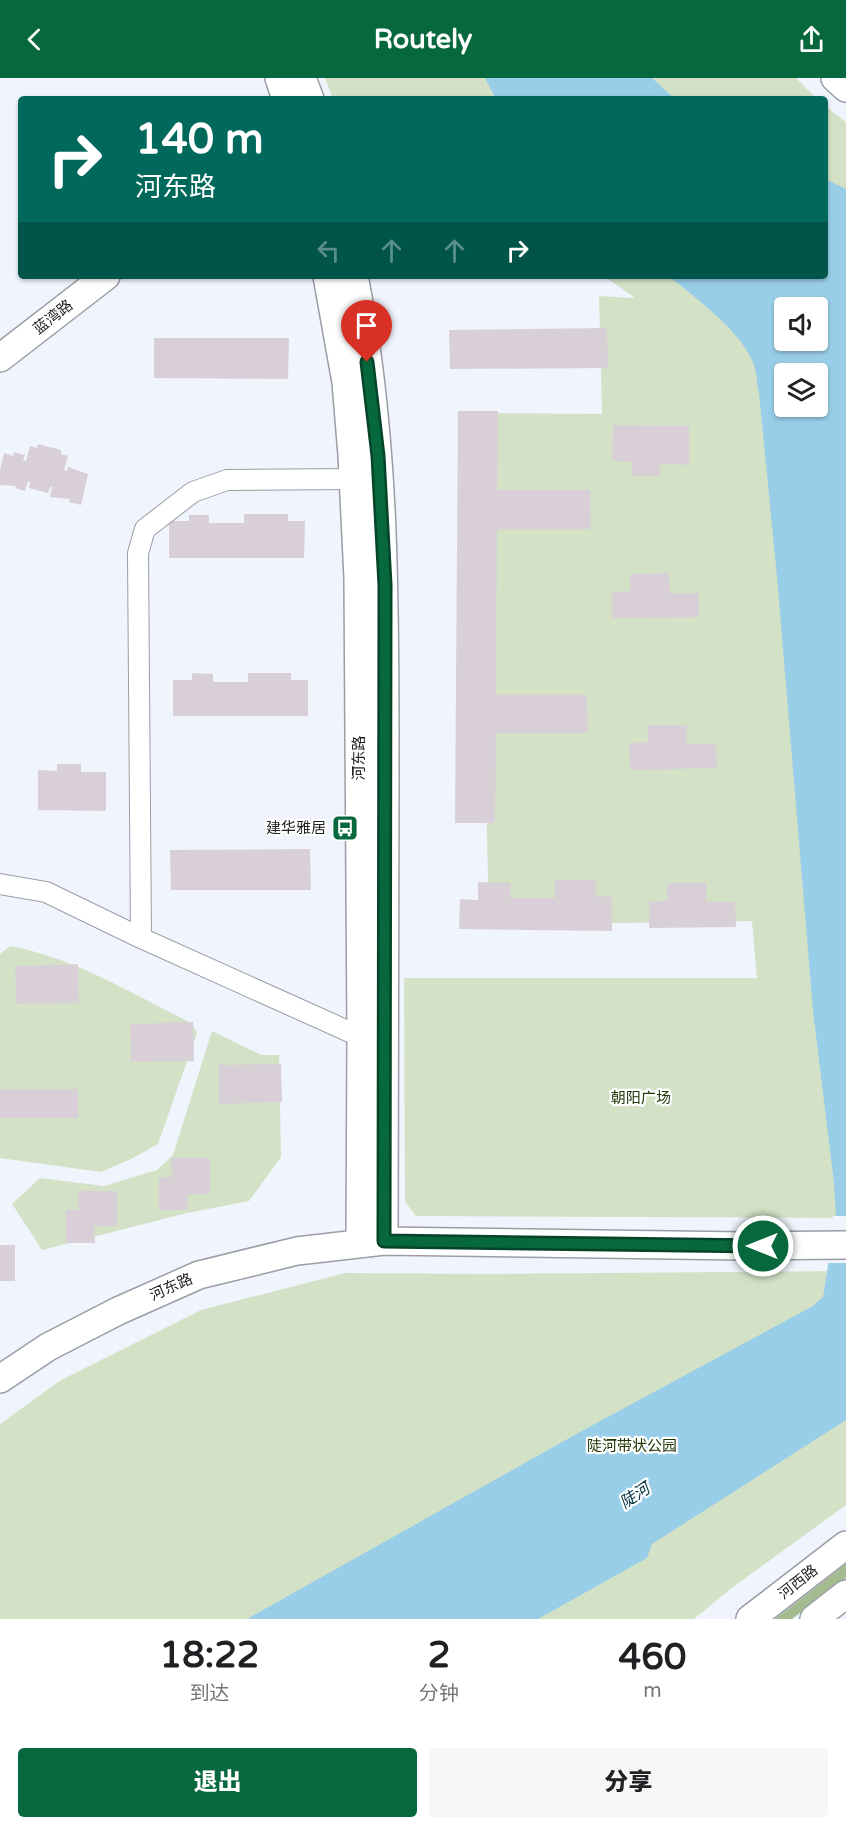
<!DOCTYPE html>
<html lang="zh">
<head>
<meta charset="utf-8">
<style>
	:root { --surface:#fff; --page:#f6f6f6; --text:#202124; --muted:#757577; --accent:#08683d }
	body { margin:0; font-family:"Varela Round","Noto Sans SC",sans-serif; background:var(--page); color:var(--text); height:100vh; display:flex; flex-direction:column; font-size:22px; white-space:nowrap }
	* { box-sizing:border-box; margin:0 }
	p { font-size:20px; color:var(--muted) }
	.icon { flex:none; width:33px; height:33px; fill:none; stroke:currentColor; stroke-width:2; stroke-linecap:round; stroke-linejoin:round }
	.map { position:relative; height:1541px; overflow:hidden }
	.sheet { display:flex; flex-direction:column; background:var(--surface); flex:1 }
	.sheet>* { flex:none }
	.hud { position:absolute; left:18px; top:18px; width:810px; height:183px; border-radius:6px; box-shadow:0 2px 4px #0004; background:#00695c; color:#fff; overflow:hidden }
	.buttons { position:absolute; left:774px; top:219px; display:grid; gap:12px }
	.buttons a { display:grid; place-items:center; width:54px; height:54px; border-radius:6px; background:var(--surface); box-shadow:0 2px 4px #0004; font-size:30px }
	.pin { position:absolute; display:grid; place-items:center; width:51px; height:51px; color:#fff; margin:-62px -26px; border-radius:50% 50% 50% 0; rotate:-45deg; box-shadow:0 0 6px #0007 }
	.pin .icon { rotate:45deg }
	.me { position:absolute; width:66px; margin:-33px; rotate:270deg; stroke-linejoin:round; filter:drop-shadow(0 0 4px #0008) }
	.turn { display:flex; align-items:center; gap:21px; height:126px; padding:0 18px; font-size:27px }
	.turn .icon { width:78px; height:78px; stroke-width:2.5 }
	.turn b { display:block; font-size:42px; line-height:51px }
	.lanes { display:flex; align-items:center; height:57px; padding:0 18px; background:#0003; justify-content:center; gap:30px; direction:ltr }
	.lanes .off { opacity:.35 }
	.eta { display:flex; justify-content:space-evenly; align-items:center; height:102px; text-align:center }
	.eta b { font-size:36px; font-weight:800; line-height:42px }
	.primary-button { display:flex; gap:12px; margin-top:auto; padding:12px 18px }
	.primary-button a { flex:1; height:69px; border-radius:6px; background:var(--accent); color:#fff; font-size:24px; font-weight:800; line-height:69px; text-align:center }
	.primary-button a+a { background:var(--page); color:var(--text) }
	header { display:flex; justify-content:space-between; align-items:center; height:78px; padding:0 18px; background:var(--accent); color:#fff; font-size:27px; font-weight:800 }
	.map>svg:first-child { display:block }
	.green { fill:#d3e2c7; fill-rule:evenodd }
	.forest { fill:#a3bb8f }
	.water { fill:#99cee8; fill-rule:evenodd }
	.pier { fill:#f0f4fc }
	.building { fill:#d8d0d6 }
	.lines { fill:none; stroke-linecap:round; stroke-linejoin:round }
	.street-casing { stroke:#9a9da5; stroke-width:22 }
	.secondary-casing { stroke:#9a9da5; stroke-width:30 }
	.street { stroke:#fff; stroke-width:20 }
	.secondary { stroke:#fff; stroke-width:27 }
	.route-casing { stroke:#054428; stroke-width:15 }
	.route { stroke:#08683d; stroke-width:10 }
	.labels { text-anchor:middle; dominant-baseline:central; stroke-width:4.5; stroke-linejoin:round; paint-order:stroke }
	.street-label { font-size:15px; fill:#1f2023; stroke:#fff }
	.poi-label { font-size:15px; fill:#1f2023; stroke:#fff; text-anchor:end }
	.park-label { font-size:15px; fill:#213706; stroke:#fff }
	.water-label { font-size:16px; font-style:italic; fill:#002f41; stroke:#fff }
</style>
</head>
<body>
<header><svg class="icon" aria-label="back" viewBox="0 0 24 24"><path d="M15 5l-7 7 7 7"/></svg>Routely<svg class="icon" aria-label="share" viewBox="0 0 24 24"><path d="M12 15V3M7 8l5-5 5 5M5 13v7h14v-7"/></svg></header>
<div class="map">
<svg width="846" height="1541" viewBox="0 0 846 1541">
	<rect width="100%" height="100%" fill="#f0f4fc"/>
	<path class="green" d="M325,0H796L817,21H333Z
		M825,28L846,44V1140L416,1138L405,1124L404,900H757L752,843L489,847L478,335L602,336L599,218L635,220L604,198H825ZM784,230H818V262H784ZM784,296H818V328H784Z
		M10,868C75,880 133,916 191,945L197,955L158,1066L131,1081L101,1094L0,1080V876Z
		M212,953L261,977H279L281,1079L249,1123L187,1135L42,1172L12,1126L40,1100L104,1108L157,1092L173,1077Z
		M846,1193V1427L729,1512L694,1541H0V1346L61,1302L201,1232L345,1195L490,1196Z"/>
	<path class="forest" d="M846,1486V1500L792,1541H775Z"/>
	<path class="water" d="M485,0H652L675,21H496Z
		M825,101L846,111V1342L652,1466L647,1480L538,1541H247L580,1354L813,1228L823,1219L836,1138L834,1105L813,933L777,499L759,315C757,306 757,296 754,287C742,253 696,221 669,198H825ZM784,230H818V262H784ZM784,296H818V328H784Z"/>
	<path class="pier" d="M833,1138H846V1185H825Z"/>
	<path class="building" d="M607,250L608,290L450,291L449,252Z
		M154,260H289L288,301L154,300Z
		M458,333H498L497,412H590L591,451H497L496,617H587L588,655H496L495,745H455Z
		M613,347L689,348V387L660,386V398H631L632,384L612,383Z
		M38,366L61,372V376L68,378L64,392L67,393L68,389L88,396L81,427L69,424L70,421L50,419L52,409H50L48,415L29,410L30,404L28,403L25,413L15,410L16,408L0,407V393L4,375L13,378L14,374L25,377L23,382L26,383L30,368L37,370Z
		M244,436H288V443H305L304,480H169V443H189V437H209V445H244Z
		M669,495L670,515H699V539L612,540V514L630,513V496Z
		M192,595L213,596V604H248V595H291V602H308V638H173V602H192Z
		M647,647H687V666H716L717,690L630,692L629,665H648Z
		M57,686H81V694H106V733L38,732V692L57,693Z
		M310,771L311,812H171L170,772Z
		M555,802H596V818L612,819V853L459,851L460,821L478,822V804L511,805L510,820H555Z
		M667,805H706L707,824H735L736,849L649,850V823H667Z
		M78,886L79,925L16,926L15,888Z
		M193,944L194,983L131,984L130,946Z
		M281,986L282,1024L219,1026V987Z
		M0,1011H78V1040H0Z
		M171,1080H210V1116H187L188,1132H159V1099H172Z
		M78,1113H117V1148L94,1149L95,1165H66V1132H79Z
		M0,1167H15V1203H0Z"/>
	<g class="lines">
		<defs>
			<path id="street" d="M0,806L46,814L141,860L361,959
				M141,860L138,475L145,451L193,414L227,402L353,401"/>
			<path id="secondary" d="M279,0L286,21
				M302,0L310,21
				M835,0L846,10
				M327,198L346,304L352,377L358,500L361,959L360,1165
				M354,198C386,359 385,524 385,687C385,845 384,1004 384,1163
				M0,280L106,198
				M0,1301L48,1269L118,1233L199,1197L297,1173L384,1163L744,1168L846,1167
				M750,1541L846,1467
				M814,1541L846,1516"/>
		</defs>
		<use href="#street" class="street-casing"/>
		<use href="#secondary" class="secondary-casing"/>
		<use href="#street" class="street"/>
		<use href="#secondary" class="secondary"/>
	</g>
	<g class="lines">
		<defs>
			<path id="route" d="M367,284L378,378L385,507L384,1163L763,1168"/>
		</defs>
		<use href="#route" class="route-casing"/>
		<use href="#route" class="route"/>
	</g>
	<defs>
		<symbol id="bus-square" viewBox="-11 -11 22 22"><rect x="-9" y="-9" width="18" height="18" rx="4" fill="#08683d" stroke="#fff"/><path d="M-5-6H5V4H4V6H2V4H-2V6H-4V4H-5ZM-3.5-4V0h7V-4ZM-3.5 1.2v1.5H-2V1.2ZM2 1.2v1.5H3.5V1.2Z" fill="#fff"/></symbol>
	</defs>
	<g fill-rule="evenodd">
		<use href="#bus-square" x="330" y="735" width="30" height="30"/>
	</g>
	<g class="labels">
		<g class="street-label">
			<text transform="translate(53 239) rotate(-38)">蓝湾路</text>
			<text transform="translate(359 680) rotate(-90)">河东路</text>
			<text transform="translate(171 1209) rotate(-24)">河东路</text>
			<text transform="translate(798 1504) rotate(-38)">河西路</text>
		</g>
		<g class="poi-label">
			<text x="326" y="750">建华雅居</text>
		</g>
		<g class="park-label">
			<text x="641" y="1020">朝阳广场</text>
			<text x="632" y="1368">陡河带状公园</text>
		</g>
		<g class="water-label">
			<text transform="translate(635 1418) rotate(-34)">陡河</text>
		</g>
	</g>
</svg>
<div class="buttons">
<a><svg class="icon" aria-label="sound" viewBox="0 0 24 24"><path d="M4 9h4l5-4v14l-5-4H4zM17 9q2 3 0 6"/></svg></a>
<a><svg class="icon" aria-label="layers" viewBox="0 0 24 24"><path d="M12 4l9 5-9 5-9-5zM3 14l9 5 9-5"/></svg></a>
</div>
<div class="pin" style="left:367px;top:284px;background:#d93025"><svg class="icon" aria-label="arrive" viewBox="0 0 24 24"><path d="M6 21V4h12l-3 4 3 4H6"/></svg></div>
<svg class="me" style="left:763px;top:1168px" viewBox="-20 -20 40 40"><circle r="17" fill="#08683d" stroke="#fff" stroke-width="3"/><path d="M0-11L8 9 0 5-8 9z" fill="#fff"/></svg>
<div class="hud">
<div class="turn"><svg class="icon" aria-label="right" viewBox="0 0 24 24"><path d="M7 20v-9h11M14 6l5 5-5 5"/></svg><div><b>140 m</b>河东路</div></div>
<div class="lanes"><svg class="icon off" aria-label="left" viewBox="0 0 24 24"><path d="M17 20v-9H6M10 6l-5 5 5 5"/></svg><svg class="icon off" aria-label="ahead" viewBox="0 0 24 24"><path d="M12 20V5M6 11l6-6 6 6"/></svg><svg class="icon off" aria-label="ahead" viewBox="0 0 24 24"><path d="M12 20V5M6 11l6-6 6 6"/></svg><svg class="icon" aria-label="right" viewBox="0 0 24 24"><path d="M7 20v-9h11M14 6l5 5-5 5"/></svg></div>
</div>
</div>
<section class="sheet">
<div class="eta">
<div><b>18:22</b><p>到达</p></div>
<div><b>2</b><p>分钟</p></div>
<div><b>460</b><p>m</p></div>
</div>
<div class="primary-button"><a>退出</a><a>分享</a></div>
</section>
</body>
</html>
